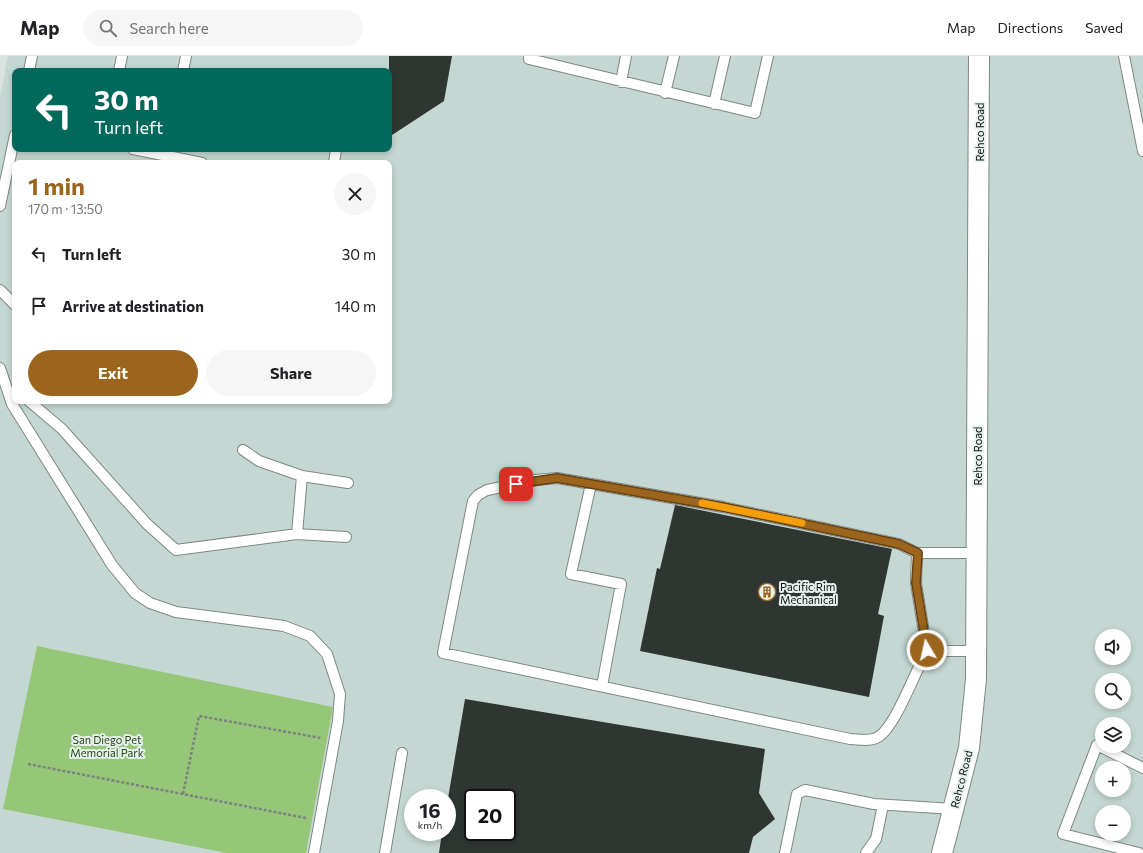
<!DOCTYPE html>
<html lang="en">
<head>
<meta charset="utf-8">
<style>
	:root { --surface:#fff; --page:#f6f6f6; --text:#202124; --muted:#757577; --line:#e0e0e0; --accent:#9b651d }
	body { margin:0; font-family:Commissioner,sans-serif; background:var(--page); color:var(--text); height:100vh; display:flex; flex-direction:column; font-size:15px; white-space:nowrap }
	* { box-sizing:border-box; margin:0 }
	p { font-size:13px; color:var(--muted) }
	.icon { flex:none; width:22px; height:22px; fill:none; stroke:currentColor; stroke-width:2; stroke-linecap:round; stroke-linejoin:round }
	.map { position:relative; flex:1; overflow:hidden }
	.drawer { position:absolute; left:12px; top:104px; width:380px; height:244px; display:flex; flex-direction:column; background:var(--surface); border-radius:8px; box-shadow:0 2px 6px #0003 }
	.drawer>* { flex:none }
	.banner { position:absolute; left:12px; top:12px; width:380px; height:84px; border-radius:8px; box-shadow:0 2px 6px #0003; background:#00695c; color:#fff; overflow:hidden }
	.buttons { position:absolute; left:1095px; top:573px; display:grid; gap:8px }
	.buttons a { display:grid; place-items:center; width:36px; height:36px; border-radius:50%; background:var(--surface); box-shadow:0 2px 6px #0003; font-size:20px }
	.speed { position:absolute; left:404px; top:733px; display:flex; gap:8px; font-size:20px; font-weight:700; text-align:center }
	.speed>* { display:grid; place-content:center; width:52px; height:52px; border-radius:50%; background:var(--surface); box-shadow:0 2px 6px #0003; line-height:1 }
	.speed small { font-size:10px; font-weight:400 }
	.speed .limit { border:2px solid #111; border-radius:6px; background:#fff; color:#111 }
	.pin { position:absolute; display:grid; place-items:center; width:34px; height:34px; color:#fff; margin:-17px; border-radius:8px; box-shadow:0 2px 6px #0006 }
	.me { position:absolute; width:44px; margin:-22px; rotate:351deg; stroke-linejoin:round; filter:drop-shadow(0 0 3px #0008) }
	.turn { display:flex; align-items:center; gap:14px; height:84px; padding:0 16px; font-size:18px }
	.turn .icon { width:52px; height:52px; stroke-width:2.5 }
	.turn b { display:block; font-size:28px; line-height:34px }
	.round { display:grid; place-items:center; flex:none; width:42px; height:42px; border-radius:21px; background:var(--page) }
	.overview { display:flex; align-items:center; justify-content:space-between; height:68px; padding:0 16px }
	h1 { font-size:24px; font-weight:700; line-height:30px; color:var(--accent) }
	.primary-button { display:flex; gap:8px; margin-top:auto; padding:8px 16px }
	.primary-button a { flex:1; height:46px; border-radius:24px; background:var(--accent); color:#fff; font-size:16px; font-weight:700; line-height:46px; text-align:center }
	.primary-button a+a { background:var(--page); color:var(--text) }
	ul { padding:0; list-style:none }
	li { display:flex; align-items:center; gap:12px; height:52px; padding:0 16px }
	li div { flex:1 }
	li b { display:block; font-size:15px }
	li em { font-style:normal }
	header { display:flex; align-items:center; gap:24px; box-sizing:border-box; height:56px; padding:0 20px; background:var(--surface); border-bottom:1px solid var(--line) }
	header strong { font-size:19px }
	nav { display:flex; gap:22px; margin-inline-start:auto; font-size:14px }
	.search { width:280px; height:36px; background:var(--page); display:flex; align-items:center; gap:10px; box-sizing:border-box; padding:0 14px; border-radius:22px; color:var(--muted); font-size:15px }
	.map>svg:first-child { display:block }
	.built { fill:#c4d7d2; fill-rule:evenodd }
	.green { fill:#96c779 }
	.building { fill:#2f3632; fill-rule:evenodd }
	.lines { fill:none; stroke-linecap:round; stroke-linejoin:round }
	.lane-casing { stroke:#7e8785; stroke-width:12 }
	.street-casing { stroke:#7e8785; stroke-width:22 }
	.path { stroke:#7b8280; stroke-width:2.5; stroke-dasharray:3 2; stroke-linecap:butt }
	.lane { stroke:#fff; stroke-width:10 }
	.street { stroke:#fff; stroke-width:20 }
	.route-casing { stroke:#654213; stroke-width:10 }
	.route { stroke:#9b651d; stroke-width:7 }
	.slow { stroke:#f59e0b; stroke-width:7 }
	.labels { text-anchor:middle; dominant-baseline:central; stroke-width:4; stroke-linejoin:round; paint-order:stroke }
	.street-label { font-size:11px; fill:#0f1211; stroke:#e6f1ee }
	.poi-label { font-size:11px; fill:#0f1211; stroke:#e6f1ee; text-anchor:start }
	.park-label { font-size:11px; fill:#27480e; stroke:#e6f1ee }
</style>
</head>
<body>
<header>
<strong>Map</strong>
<div class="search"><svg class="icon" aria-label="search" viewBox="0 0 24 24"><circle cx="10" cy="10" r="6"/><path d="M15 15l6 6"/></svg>Search here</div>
<nav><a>Map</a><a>Directions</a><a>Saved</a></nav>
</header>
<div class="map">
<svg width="1143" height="797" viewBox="0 0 1143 797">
	<rect width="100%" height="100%" fill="#d9e4e1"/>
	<path class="built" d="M8,0H1143V797H0V42ZM15,15H389V93H15ZM15,107H389V345H15ZM1102,580H1124V602H1102ZM1102,624H1124V646H1102ZM1102,668H1124V690H1102ZM1102,712H1124V734H1102ZM413,742H447V776H413ZM473,742H507V776H473ZM1102,756H1124V778H1102Z"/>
	<path class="green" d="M37,590L333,651L306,797H227L3,753Z"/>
	<path class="building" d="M389,0H452L444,45L389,81Z
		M675,449L892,493L878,558L884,560L869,641L640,595L657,512L660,513Z
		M465,643L765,693L759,737L775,763L753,781L749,797H439L442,776H447V748ZM473,742H507V776H473Z"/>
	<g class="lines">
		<defs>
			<path id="lane" d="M529,0V3L755,57L768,0
				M1124,0L1143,95
				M29,15L32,0
				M119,15L122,0
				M183,15L186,0
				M621,26L626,0
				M665,37L674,0
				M714,48L725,0
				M133,93L202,107
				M334,107L336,93
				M0,150L15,79
				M0,234L15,249
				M0,312L12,348L112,509L135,537L150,547L176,556L284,570L310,580L327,598L340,638L338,665L314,797
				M29,345L62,373L147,468L176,494L297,478L346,481
				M243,394L259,405L302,420
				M591,428L571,518L621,528L602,630
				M297,478L302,420L348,427
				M917,497L916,527L927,595
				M976,595H927C916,613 895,672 878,681C870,686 858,683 850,683L443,597L473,445L478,439L487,434L536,424L557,422L723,451L899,488L917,497H977
				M385,797L402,697
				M785,797L797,738L805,734L874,748L954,753
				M866,797L876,783L883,749
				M1139,797L1063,778L1097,689L1143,712"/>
			<path id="street" d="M942,797L969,692L976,623L979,0"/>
		</defs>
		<use href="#lane" class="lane-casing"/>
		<use href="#street" class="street-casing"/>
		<path class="path" d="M28,708L306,762
			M183,738L199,660L321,682"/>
		<use href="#lane" class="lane"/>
		<use href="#street" class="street"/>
	</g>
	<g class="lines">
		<defs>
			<path id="route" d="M516,428L557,422L723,451L899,488L918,497L916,527L927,594"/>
		</defs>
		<use href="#route" class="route-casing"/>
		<use href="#route" class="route"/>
		<path class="slow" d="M702,447L802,467"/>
	</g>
	<defs>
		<symbol id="building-ring" viewBox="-11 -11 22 22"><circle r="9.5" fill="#e6f1ee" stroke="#9b651d" stroke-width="1.5"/><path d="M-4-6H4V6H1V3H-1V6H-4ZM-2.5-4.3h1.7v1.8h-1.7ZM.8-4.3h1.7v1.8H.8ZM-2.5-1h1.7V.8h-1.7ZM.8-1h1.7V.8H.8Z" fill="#9b651d"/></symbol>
	</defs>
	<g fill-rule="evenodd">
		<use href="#building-ring" x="757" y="526" width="20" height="20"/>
	</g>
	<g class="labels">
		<g class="street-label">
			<text transform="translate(979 76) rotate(-90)">Rehco Road</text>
			<text transform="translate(977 400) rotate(-90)">Rehco Road</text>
			<text transform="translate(961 723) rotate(-76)">Rehco Road</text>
		</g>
		<g class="poi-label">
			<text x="780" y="530">Pacific Rim<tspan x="780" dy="13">Mechanical</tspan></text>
		</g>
		<g class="park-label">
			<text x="107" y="683">San Diego Pet<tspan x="107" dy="13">Memorial Park</tspan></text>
		</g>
	</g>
</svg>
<div class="buttons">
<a><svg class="icon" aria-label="sound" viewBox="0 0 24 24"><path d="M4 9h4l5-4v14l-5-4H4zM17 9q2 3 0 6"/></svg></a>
<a><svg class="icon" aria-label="search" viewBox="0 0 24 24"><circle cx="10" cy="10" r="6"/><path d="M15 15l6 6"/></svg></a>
<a><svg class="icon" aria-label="layers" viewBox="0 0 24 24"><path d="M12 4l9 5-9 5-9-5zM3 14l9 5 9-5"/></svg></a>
<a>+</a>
<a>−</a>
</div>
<div class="speed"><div>16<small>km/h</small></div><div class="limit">20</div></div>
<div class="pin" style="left:516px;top:428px;background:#d93025"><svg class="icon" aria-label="arrive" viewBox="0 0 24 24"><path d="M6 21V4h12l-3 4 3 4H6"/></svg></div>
<svg class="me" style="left:927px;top:594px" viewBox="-20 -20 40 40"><circle r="17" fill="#9b651d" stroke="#fff" stroke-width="3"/><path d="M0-11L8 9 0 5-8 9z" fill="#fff"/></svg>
<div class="banner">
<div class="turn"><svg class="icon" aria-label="left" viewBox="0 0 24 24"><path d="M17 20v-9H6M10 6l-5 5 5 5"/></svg><div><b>30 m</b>Turn left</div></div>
</div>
<section class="drawer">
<div class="overview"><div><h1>1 min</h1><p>170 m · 13:50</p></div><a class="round"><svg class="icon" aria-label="close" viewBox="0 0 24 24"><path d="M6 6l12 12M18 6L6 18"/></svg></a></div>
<ul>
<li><svg class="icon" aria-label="left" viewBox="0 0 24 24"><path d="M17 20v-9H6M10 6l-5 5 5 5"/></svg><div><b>Turn left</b></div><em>30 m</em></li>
<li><svg class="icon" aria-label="arrive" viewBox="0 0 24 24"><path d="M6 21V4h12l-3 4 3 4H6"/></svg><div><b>Arrive at destination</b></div><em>140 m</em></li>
</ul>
<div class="primary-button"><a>Exit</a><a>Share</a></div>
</section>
</div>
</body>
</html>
